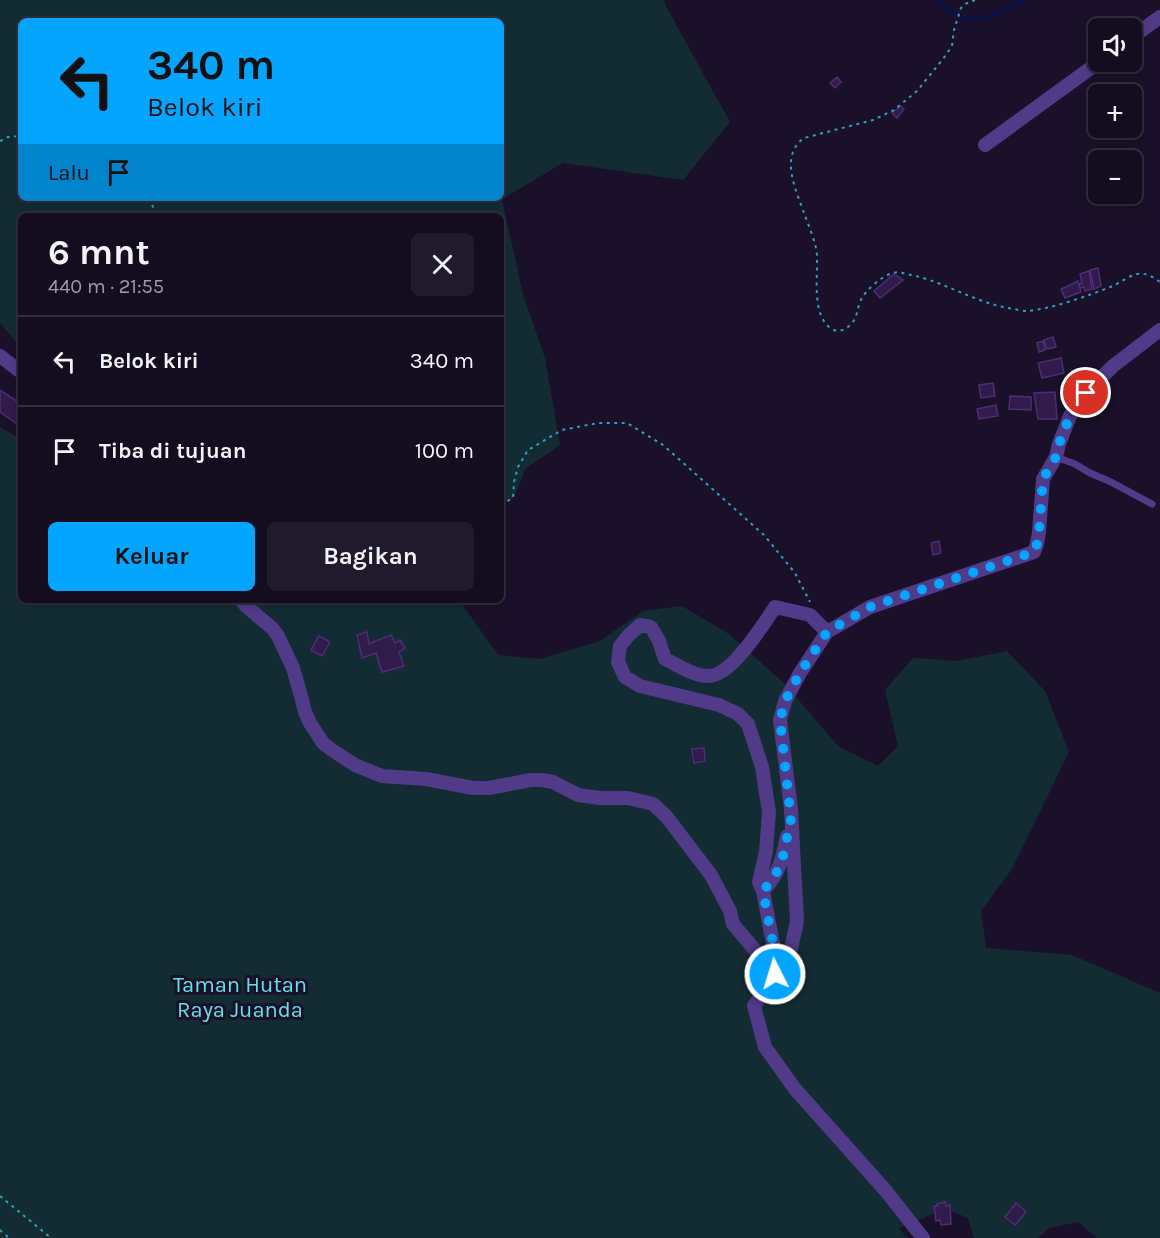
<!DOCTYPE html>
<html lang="id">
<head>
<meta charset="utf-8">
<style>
	:root { --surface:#140c1f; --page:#211a2c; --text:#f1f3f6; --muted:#9d9ba4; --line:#332c3d; --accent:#03a5ff }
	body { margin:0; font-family:Karla,sans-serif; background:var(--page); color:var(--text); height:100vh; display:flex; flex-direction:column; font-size:22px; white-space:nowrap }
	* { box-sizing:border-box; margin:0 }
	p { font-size:20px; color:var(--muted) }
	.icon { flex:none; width:33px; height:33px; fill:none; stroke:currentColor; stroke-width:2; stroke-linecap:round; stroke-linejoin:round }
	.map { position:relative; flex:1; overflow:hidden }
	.panel { position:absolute; left:18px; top:213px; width:486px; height:390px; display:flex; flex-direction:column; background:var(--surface); border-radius:9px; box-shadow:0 3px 9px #0003,0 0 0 2px var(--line) }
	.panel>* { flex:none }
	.top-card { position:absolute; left:18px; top:18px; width:486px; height:183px; border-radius:9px; box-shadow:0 3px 9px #0003,0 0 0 2px var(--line); background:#03a5ff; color:#111; overflow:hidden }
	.buttons { position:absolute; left:1088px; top:18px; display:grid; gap:12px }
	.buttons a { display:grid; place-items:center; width:54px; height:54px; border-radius:9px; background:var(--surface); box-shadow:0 3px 9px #0003,0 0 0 2px var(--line); font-size:30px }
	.pin { position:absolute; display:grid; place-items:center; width:51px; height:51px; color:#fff; margin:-26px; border:3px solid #fff; border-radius:50%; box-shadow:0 2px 6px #0007 }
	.me { position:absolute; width:66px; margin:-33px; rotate:355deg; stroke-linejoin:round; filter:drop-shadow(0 0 4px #0008) }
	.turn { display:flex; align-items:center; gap:21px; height:126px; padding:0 30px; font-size:27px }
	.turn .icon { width:78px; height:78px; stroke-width:2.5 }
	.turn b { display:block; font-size:42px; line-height:51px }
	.then { display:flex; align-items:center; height:57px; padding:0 30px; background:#0003; gap:12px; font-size:22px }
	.round { display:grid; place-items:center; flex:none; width:63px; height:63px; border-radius:9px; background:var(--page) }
	.summary { display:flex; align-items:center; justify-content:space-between; height:102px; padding:0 30px }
	h1 { font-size:36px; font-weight:700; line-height:45px }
	.button { display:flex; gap:12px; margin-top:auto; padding:12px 30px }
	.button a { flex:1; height:69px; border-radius:9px; background:var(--accent); color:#111; font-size:24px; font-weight:700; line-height:69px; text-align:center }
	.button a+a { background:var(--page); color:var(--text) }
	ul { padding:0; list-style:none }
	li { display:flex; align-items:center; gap:18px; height:90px; padding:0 30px; border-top:2px solid var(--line) }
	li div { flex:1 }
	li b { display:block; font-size:22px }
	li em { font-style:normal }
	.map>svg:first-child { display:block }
	.green { fill:#132c33; fill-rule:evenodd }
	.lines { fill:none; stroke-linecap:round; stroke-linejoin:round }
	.stream { stroke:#0a1048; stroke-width:4 }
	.building { fill:#311b4a; stroke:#4e2d76; stroke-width:1.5 }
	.path { stroke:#2ea0bc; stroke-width:2; stroke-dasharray:3 4.5; stroke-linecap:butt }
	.service { stroke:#513a88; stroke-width:7 }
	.minor { stroke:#513a88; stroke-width:14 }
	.route { stroke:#03a5ff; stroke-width:10; stroke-dasharray:0 18 }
	.labels { text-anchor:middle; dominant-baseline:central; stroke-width:6; stroke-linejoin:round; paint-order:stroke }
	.park-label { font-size:22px; fill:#60e1e2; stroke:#1a1029 }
</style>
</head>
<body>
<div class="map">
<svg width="1160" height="1238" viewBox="0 0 1160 1238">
	<rect width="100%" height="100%" fill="#1a1029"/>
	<path class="green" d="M0,0H664L667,8L730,122L683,180L563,163L502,199L523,295L545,358L560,445L525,469L514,498L501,503V216H21V345L15,341L0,323ZM21,21H501V198H21Z
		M0,427L21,439V600H459L498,655L540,659L600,641L643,611L682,606L729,634L784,683L838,746L878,766L898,746L885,690L913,658L957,661L1007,651L1045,691L1069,752L1012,869L981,911L986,948L1072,955L1160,993V1238H1097L1078,1222L1049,1228L1038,1238H974L968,1218L946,1209L899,1228L907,1238H0Z"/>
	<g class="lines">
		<path class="stream" d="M936,0C945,7 955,15 965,18C984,23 1009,8 1025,0"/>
	</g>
	<path class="building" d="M837,77L841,82L835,88L830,83Z
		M901,106L904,109L897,118L892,113Z
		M1098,268L1101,286L1094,289L1090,270Z
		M1089,271L1092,289L1085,291L1084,287L1080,288L1079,284L1082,283L1080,274Z
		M894,274L903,280L880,298L874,291Z
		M1078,281L1081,292L1065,298L1061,289Z
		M1053,337L1056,347L1047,349L1044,340Z
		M1043,341L1045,350L1039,352L1037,343Z
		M1061,358L1064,373L1042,378L1038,363Z
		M993,383L995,396L981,398L979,385Z
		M0,390L21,404V418L17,424L0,412Z
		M1055,392L1057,419H1038L1034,393Z
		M1010,396L1031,397V410L1009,409Z
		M996,405L998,416L979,419L977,409Z
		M939,541L941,553L933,555L931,543Z
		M367,632L369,644L391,635L395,643L400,640L405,648L399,652L404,666L382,672L376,653L362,658L357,635Z
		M319,636L330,642L322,656L311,650Z
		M704,748L705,761L694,763L692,749Z
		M945,1202L946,1206L950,1205L951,1224L941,1225L940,1220L936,1221L934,1206H938L937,1204Z
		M1016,1203L1026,1212L1015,1225L1005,1217Z"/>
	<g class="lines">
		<path class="path" d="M975,0L965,4L961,8L954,30L952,46L943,59L917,91L894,110L873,120L804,138C779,156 796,190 804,213C808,224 817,245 817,256C818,276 811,317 832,329C841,335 853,325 856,316C858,310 859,303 862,298C866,290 883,275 893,273C898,271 905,274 911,275C946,282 977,304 1014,309C1018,310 1023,311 1027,311C1051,309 1088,296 1110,287C1121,283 1132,272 1144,274C1149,274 1156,279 1160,282
			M0,141L8,137L21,136
			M149,198L155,211L153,216
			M501,505L513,498L514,482L518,467L528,450L562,430L598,423H627L663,445L764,535L795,573L810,602
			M0,1196L51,1238
			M0,1230L9,1238"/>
		<path class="service" d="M1056,457L1075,464L1090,473L1111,482L1152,504"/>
		<path class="minor" d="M1131,38L1160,17
			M985,145L1099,62
			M0,356L21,372
			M241,600L246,606L272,628L278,636L293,668L301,696L305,712L310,723L323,743L332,750L355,765L382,776L426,779L473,788H489L531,780H542L553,782L578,795L600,798H628L653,804L666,816L711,875L730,911L733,924L775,974L754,1006L765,1047L795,1089L886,1191L923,1238
			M763,891L759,882L766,852L769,812L762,767L748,724L738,714L719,705L640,686L625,677L618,662L620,646L628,636L640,625L651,627L659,641L665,659C678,665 693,676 708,676C731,677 763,625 775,607L810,615L827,632
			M775,974L777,965L763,891C780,872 782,860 787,836
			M777,988L782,980L789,958L797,921L791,809L780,720L785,701L800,673L827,632L870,607L1034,552L1037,544L1039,532L1043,479L1056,457L1059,444L1070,416L1086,393L1113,366L1160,330"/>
	</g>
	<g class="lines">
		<path class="route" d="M775,974L777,965L763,891L772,880L781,865L791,819L780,720L785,701L800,673L827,632L870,607L1034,552L1037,544L1039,532L1043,479L1056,457L1059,444L1070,416L1086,393"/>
	</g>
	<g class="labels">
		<g class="park-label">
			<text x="240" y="985">Taman Hutan<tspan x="240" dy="25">Raya Juanda</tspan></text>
		</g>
	</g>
</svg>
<div class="buttons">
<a><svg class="icon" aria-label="sound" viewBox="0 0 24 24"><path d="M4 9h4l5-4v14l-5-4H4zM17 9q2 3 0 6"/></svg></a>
<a>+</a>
<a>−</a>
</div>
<div class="pin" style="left:1086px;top:393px;background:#d93025"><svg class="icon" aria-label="arrive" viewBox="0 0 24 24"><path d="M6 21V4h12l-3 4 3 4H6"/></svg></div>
<svg class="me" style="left:775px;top:974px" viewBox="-20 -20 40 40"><circle r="17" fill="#03a5ff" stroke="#fff" stroke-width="3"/><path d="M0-11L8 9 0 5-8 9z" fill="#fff"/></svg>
<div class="top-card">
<div class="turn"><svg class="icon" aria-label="left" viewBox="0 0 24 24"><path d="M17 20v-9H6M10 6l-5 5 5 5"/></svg><div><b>340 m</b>Belok kiri</div></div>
<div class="then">Lalu<svg class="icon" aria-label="arrive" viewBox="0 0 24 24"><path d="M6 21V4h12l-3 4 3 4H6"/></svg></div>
</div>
<section class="panel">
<div class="summary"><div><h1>6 mnt</h1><p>440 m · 21:55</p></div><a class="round"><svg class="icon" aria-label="close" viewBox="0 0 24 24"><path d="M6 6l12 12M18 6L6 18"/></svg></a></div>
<ul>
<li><svg class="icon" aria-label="left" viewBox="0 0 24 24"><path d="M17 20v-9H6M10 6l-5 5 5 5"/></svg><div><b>Belok kiri</b></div><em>340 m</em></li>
<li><svg class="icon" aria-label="arrive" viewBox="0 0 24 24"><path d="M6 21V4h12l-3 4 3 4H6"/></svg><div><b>Tiba di tujuan</b></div><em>100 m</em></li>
</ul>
<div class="button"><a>Keluar</a><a>Bagikan</a></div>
</section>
</div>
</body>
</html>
